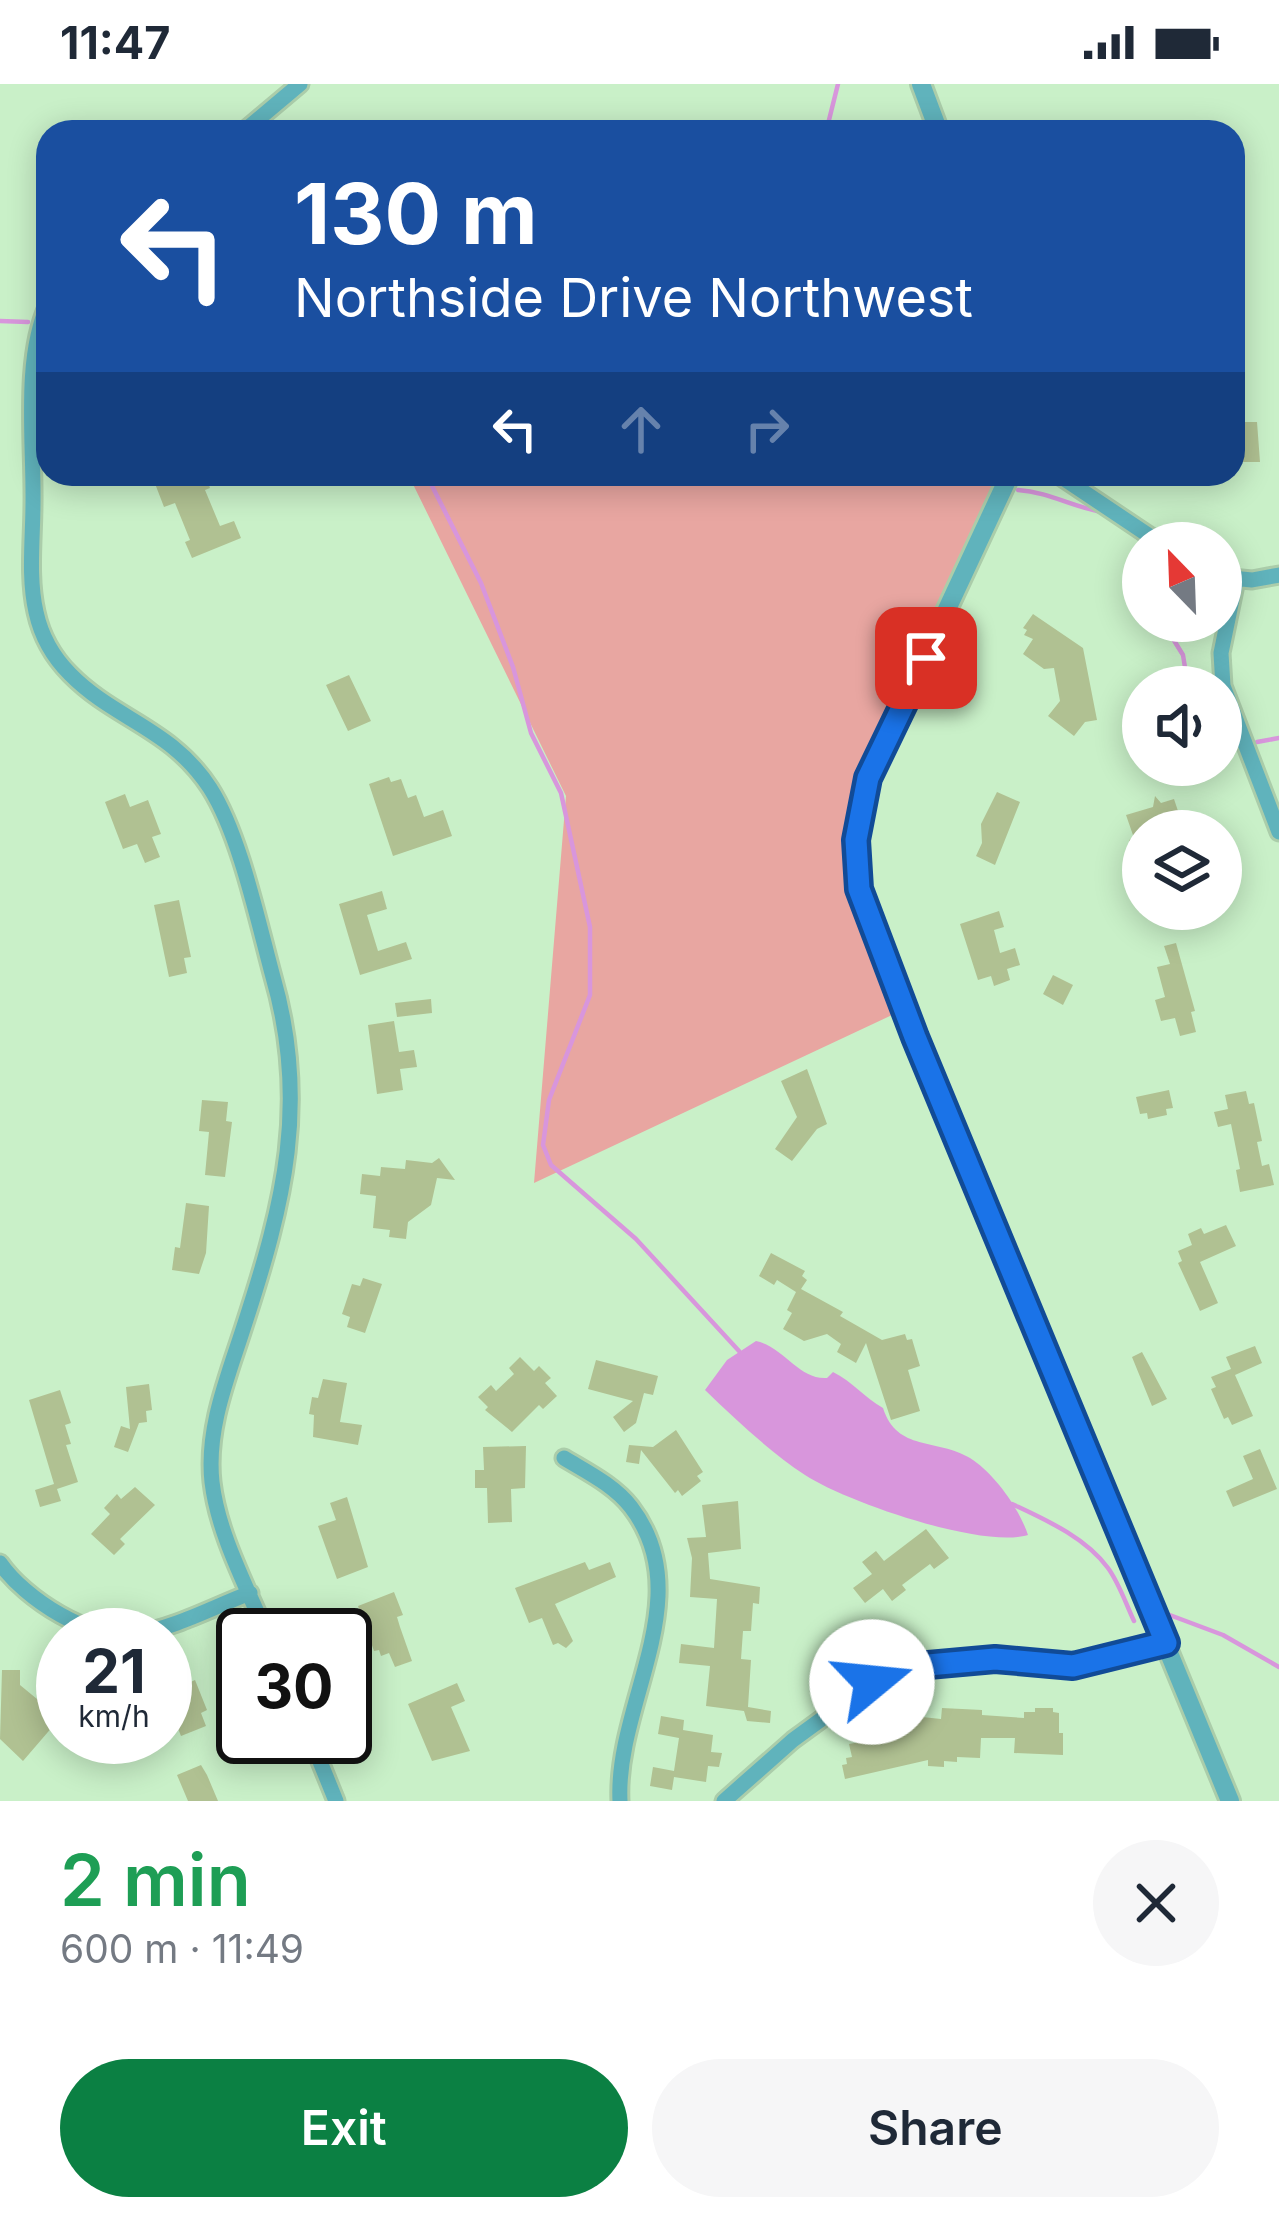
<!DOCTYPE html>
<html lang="en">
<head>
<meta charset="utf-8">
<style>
	:root { --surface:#fff; --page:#f6f6f7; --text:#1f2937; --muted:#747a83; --accent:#0b8043 }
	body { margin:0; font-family:Inter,sans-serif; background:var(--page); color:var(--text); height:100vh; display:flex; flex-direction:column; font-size:45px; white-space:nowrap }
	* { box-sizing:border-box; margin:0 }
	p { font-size:39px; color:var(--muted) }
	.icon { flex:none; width:66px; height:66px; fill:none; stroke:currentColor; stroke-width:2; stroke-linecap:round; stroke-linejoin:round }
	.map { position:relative; height:1717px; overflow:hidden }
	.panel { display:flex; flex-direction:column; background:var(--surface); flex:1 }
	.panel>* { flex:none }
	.guide { position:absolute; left:36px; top:36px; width:1209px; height:366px; border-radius:36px; box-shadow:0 6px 30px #0003; background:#1a4fa0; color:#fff; overflow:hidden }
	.needle { width:78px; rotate:337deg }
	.fabs { position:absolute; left:1122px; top:438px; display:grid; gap:24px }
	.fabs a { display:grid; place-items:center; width:120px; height:120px; border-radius:50%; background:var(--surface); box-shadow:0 6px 30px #0003; font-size:60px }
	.speed { position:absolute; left:36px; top:1524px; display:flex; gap:24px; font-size:60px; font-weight:700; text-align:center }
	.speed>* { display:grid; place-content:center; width:156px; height:156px; border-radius:50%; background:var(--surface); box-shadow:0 6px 30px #0003; line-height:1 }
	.speed small { font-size:30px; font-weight:400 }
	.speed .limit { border:6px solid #111; border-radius:18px; background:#fff; color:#111 }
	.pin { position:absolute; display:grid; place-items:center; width:102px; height:102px; color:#fff; margin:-51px; border-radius:24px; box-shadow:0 6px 18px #0006 }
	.me { position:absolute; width:132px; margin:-66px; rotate:73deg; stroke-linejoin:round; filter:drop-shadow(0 0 9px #0008) }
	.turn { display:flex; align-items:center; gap:42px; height:252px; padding:0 60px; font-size:54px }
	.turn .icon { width:156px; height:156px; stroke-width:2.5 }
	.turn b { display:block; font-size:84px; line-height:102px }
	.lanes { display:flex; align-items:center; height:114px; padding:0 60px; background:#0003; justify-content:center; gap:60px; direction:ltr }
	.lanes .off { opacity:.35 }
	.round { display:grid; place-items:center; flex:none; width:126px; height:126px; border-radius:63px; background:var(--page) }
	.headline { display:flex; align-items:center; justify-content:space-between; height:204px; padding:0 60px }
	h1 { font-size:72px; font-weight:600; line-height:90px; color:#1e9e55 }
	.primary-button { display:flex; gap:24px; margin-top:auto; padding:24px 60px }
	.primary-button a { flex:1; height:138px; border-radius:72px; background:var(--accent); color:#fff; font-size:48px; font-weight:600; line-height:138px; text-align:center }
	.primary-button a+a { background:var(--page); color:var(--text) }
	.status { display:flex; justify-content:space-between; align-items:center; height:84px; padding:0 60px; background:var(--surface); direction:ltr }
	.status svg { height:33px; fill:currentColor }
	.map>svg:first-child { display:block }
	.green { fill:#e8a6a1 }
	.water { fill:#d896dc }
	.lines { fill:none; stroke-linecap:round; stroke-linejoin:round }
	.stream { stroke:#d896dc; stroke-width:4.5 }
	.building { fill:#b0c192 }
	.minor-casing { stroke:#abcdaa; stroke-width:21 }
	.tertiary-casing { stroke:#abcdaa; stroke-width:24 }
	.minor { stroke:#60b3bc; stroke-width:15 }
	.tertiary { stroke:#60b3bc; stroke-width:18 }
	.route-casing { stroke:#114b97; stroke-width:30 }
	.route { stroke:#1a73e8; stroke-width:21 }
</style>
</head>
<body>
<div class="status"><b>11:47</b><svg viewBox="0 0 49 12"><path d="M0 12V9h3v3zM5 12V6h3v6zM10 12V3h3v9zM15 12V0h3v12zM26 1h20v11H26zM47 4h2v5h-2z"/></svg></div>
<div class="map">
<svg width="1279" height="1717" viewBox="0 0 1279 1717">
	<rect width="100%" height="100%" fill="#c9f0c8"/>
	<path class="green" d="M408,390H1006L967,485L874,654L864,805L907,924L534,1099L566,712Z"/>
	<path class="water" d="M756,1257C784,1263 799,1296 827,1294L833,1288C853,1298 864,1313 883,1324C897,1368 937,1354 970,1374C994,1389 1019,1424 1028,1451C983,1465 846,1418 805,1391C770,1368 735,1335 705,1306L727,1276Z"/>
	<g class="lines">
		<path class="stream" d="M826,48L838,0
			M0,237L28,238
			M426,390L481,499L513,583L531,649L561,709L590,843V911L549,1016L543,1061L551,1081L636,1155L739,1267
			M1018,406C1049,408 1073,423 1102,428
			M1116,438L1145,459
			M1162,537L1183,571L1187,596
			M1257,658L1279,654
			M1221,666L1232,664
			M1012,1420C1046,1436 1085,1453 1108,1484C1119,1499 1126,1520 1134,1537
			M1167,1530L1223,1551L1279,1583"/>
	</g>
	<path class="building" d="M1240,338H1257L1260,378H1233V345L1240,346Z
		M171,390L175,396L205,390L210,404L205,406L220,442L234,437L241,454L192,474L185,458L190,456L175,419L164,423L154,397Z
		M1033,530L1083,564L1097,636L1085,638L1074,652L1048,632L1060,617L1054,584L1044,585L1023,570L1033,555L1024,551L1027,546L1023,544Z
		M349,591L371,637L348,647L326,601Z
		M389,693L391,698L401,695L408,714L416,711L424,733L443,726L452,752L393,772L369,700Z
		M997,708L1020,718L995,781L976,772L982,759L981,740Z
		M125,710L130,723L148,716L161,750L152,753L160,773L145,779L137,760L123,765L105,718Z
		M1155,712L1161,719L1174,715L1180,733L1143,747L1141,817L1138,808L1130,811L1125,795L1132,792L1127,777L1134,773L1129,756L1134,754L1126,731L1153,723Z
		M382,807L387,825L367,831L378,867L406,858L412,875L360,891L339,820Z
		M179,816L191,873L184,874L187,889L169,893L154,821Z
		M999,827L1004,843L994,846L1000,869L1015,864L1020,881L1007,885L1010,896L994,902L991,892L978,896L960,840Z
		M1176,859L1195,927L1191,928L1196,948L1180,952L1175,934L1161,937L1155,916L1165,913L1157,883L1170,880L1164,862Z
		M1053,891L1073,901L1063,921L1043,910Z
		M431,915L432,929L397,933L395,919Z
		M394,937L399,968L414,966L417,983L400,985L403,1006L377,1010L368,941Z
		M807,985L827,1040L817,1045L792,1077L775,1065L797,1033L781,997Z
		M1169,1006L1173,1024L1166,1025L1167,1031L1148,1035L1147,1029L1140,1030L1136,1013Z
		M1246,1007L1249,1020L1254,1019L1262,1057L1257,1058L1262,1082L1269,1080L1274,1101L1240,1108L1236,1086L1240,1085L1231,1040L1218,1043L1214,1028L1228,1025L1225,1011Z
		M202,1016L228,1018L226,1037L232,1038L225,1093L205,1091L209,1048L199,1047Z
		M439,1074L455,1096L437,1094L431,1121L408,1138L406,1155L389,1153L390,1146L373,1144L376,1112L360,1110L362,1090L380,1092L381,1083L405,1085L406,1076L432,1079Z
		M186,1119L209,1122L206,1169L199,1190L172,1186L175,1163L180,1164Z
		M1226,1141L1236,1162L1200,1178L1218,1219L1200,1227L1178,1179L1182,1177L1178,1167L1192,1161L1188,1150L1201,1144L1204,1150Z
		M771,1169L805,1187L802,1192L807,1196L801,1205L843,1228L840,1232L882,1256L905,1250L907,1256L912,1255L920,1282L908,1286L920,1327L891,1336L866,1259L856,1279L837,1268L841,1260L827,1250L804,1257L783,1245L792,1229L787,1226L796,1208L777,1196L774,1201L759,1192Z
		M363,1194L382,1200L365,1249L347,1243L350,1233L342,1230L352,1200L360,1202Z
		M1255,1262L1262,1279L1235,1291L1253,1332L1232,1341L1228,1333L1224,1335L1211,1305L1216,1303L1211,1293L1231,1285L1226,1273Z
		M1142,1268L1167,1315L1152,1322L1132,1273Z
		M520,1273L534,1287L539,1282L551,1294L545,1299L557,1312L543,1325L539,1321L512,1348L485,1326L488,1323L478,1313L491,1301L496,1307L514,1290L509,1284Z
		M596,1276L658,1292L653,1311L644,1309L636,1339L624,1348L613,1333L633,1317L588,1305Z
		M323,1295L347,1299L340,1338L362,1341L358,1361L313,1353L314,1331L309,1330L312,1313L318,1314Z
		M149,1300L152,1326L146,1327L147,1338L139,1339L128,1368L114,1363L121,1342L130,1345L126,1303Z
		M60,1306L71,1339L65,1341L71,1360L66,1361L78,1398L57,1405L61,1417L40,1423L35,1406L54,1400L29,1316Z
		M676,1346L703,1388L697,1392L701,1397L682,1412L678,1406L675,1409L641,1366L639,1380L626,1378L629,1361L653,1363Z
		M526,1362L525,1404L511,1405L512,1438L488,1439L487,1404H475V1386H484L483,1363Z
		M1260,1365L1277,1405L1233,1423L1226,1407L1253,1395L1243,1372Z
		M135,1403L155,1421L120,1455L125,1460L114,1471L91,1450L110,1430L104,1424L117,1410L121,1415Z
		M347,1413L368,1483L337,1495L318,1442L336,1436L330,1419Z
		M738,1417L741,1465L708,1469L710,1495L760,1503L759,1520L753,1519L751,1547H743L741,1575L751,1576L748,1623L771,1627L770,1639L747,1637L744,1627L706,1622L710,1582L679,1579L681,1560L714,1564L717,1515L690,1513L692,1474L687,1454L706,1453L702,1421Z
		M926,1445L949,1474L934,1485L930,1480L902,1501L906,1506L892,1517L883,1505L865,1519L853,1504L872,1490L862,1478L876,1467L884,1477Z
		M585,1478L589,1486L610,1478L616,1493L555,1520L573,1557L566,1564L558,1559L553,1561L542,1534L529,1539L515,1504Z
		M394,1508L403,1531L397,1533L400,1543L412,1577L395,1583L389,1569L381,1572L379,1566L374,1567L358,1522Z
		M2,1586H20V1601L60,1634L23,1677L0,1655Z
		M195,1596L207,1626L201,1629L206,1642L181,1652L167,1617L174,1614L171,1607Z
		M457,1599L465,1617L451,1623L470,1667L432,1677L408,1620Z
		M942,1624L982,1626V1631L1024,1634V1628H1035V1624H1053V1628L1059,1629V1649H1063V1671L1014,1669L1015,1654H981L980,1674L957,1673V1678L944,1677V1683L928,1682V1676L845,1695L842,1681L847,1680L846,1674L852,1673L849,1660L881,1654L877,1634L894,1630L941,1635Z
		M661,1632L684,1636L683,1646L713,1651L711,1668L722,1669L719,1683L708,1682L706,1698L674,1693L672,1706L650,1702L653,1683L674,1687L679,1654L658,1650Z
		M201,1681L207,1691L218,1717H188L177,1691Z"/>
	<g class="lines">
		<defs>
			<path id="minor" d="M243,48L300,0
				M48,221C23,275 34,359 33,419C33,454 28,493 36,528C41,551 53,573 70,590C115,636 171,644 210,704C240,751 258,838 273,893C309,1018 284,1119 245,1239C229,1290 206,1343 212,1398C218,1450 247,1503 267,1551
				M1057,390L1160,459
				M1221,493L1252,496L1279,491
				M1236,496L1221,569L1223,602L1279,748
				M564,1374C587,1388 614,1401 631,1423C700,1513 615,1619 620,1717
				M0,1479C25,1515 90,1557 136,1550C175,1544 213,1523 250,1509
				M310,1653L336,1717
				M724,1717L793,1656L871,1599L906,1583L996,1575L1073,1582L1165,1559"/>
			<path id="tertiary" d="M921,0L939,48
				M1010,390L868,695L856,756L859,805L915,953L1230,1717"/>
		</defs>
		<use href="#minor" class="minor-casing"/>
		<use href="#tertiary" class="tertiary-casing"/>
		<use href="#minor" class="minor"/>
		<use href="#tertiary" class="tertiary"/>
	</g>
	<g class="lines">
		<defs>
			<path id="route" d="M872,1598L906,1583L995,1575L1073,1582L1166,1559L915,953L859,805L856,756L868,694L926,574"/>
		</defs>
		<use href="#route" class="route-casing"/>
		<use href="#route" class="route"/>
	</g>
</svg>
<div class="fabs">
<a><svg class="needle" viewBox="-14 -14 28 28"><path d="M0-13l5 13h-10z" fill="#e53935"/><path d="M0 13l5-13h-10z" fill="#747a83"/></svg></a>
<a><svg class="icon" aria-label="sound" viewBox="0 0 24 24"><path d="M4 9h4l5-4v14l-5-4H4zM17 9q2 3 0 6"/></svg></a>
<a><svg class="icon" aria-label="layers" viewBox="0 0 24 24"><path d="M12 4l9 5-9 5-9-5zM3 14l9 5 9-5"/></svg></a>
</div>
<div class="speed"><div>21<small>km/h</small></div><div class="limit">30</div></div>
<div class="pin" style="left:926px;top:574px;background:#d93025"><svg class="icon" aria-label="arrive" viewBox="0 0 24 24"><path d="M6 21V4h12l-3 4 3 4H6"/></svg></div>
<svg class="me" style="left:872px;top:1598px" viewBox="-20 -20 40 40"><circle r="19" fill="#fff"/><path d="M0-13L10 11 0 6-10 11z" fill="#1a73e8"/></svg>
<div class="guide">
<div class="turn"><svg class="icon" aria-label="left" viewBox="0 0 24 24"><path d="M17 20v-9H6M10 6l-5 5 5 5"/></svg><div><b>130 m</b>Northside Drive Northwest</div></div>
<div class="lanes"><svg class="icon" aria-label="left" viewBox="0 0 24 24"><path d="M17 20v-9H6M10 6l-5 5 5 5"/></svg><svg class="icon off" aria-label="ahead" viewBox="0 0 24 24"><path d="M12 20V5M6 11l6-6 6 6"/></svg><svg class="icon off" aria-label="right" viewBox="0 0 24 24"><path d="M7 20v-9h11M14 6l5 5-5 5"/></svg></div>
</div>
</div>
<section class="panel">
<div class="headline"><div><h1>2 min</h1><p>600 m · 11:49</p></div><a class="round"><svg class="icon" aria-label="close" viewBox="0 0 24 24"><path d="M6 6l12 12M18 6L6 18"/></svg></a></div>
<div class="primary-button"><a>Exit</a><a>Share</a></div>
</section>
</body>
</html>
